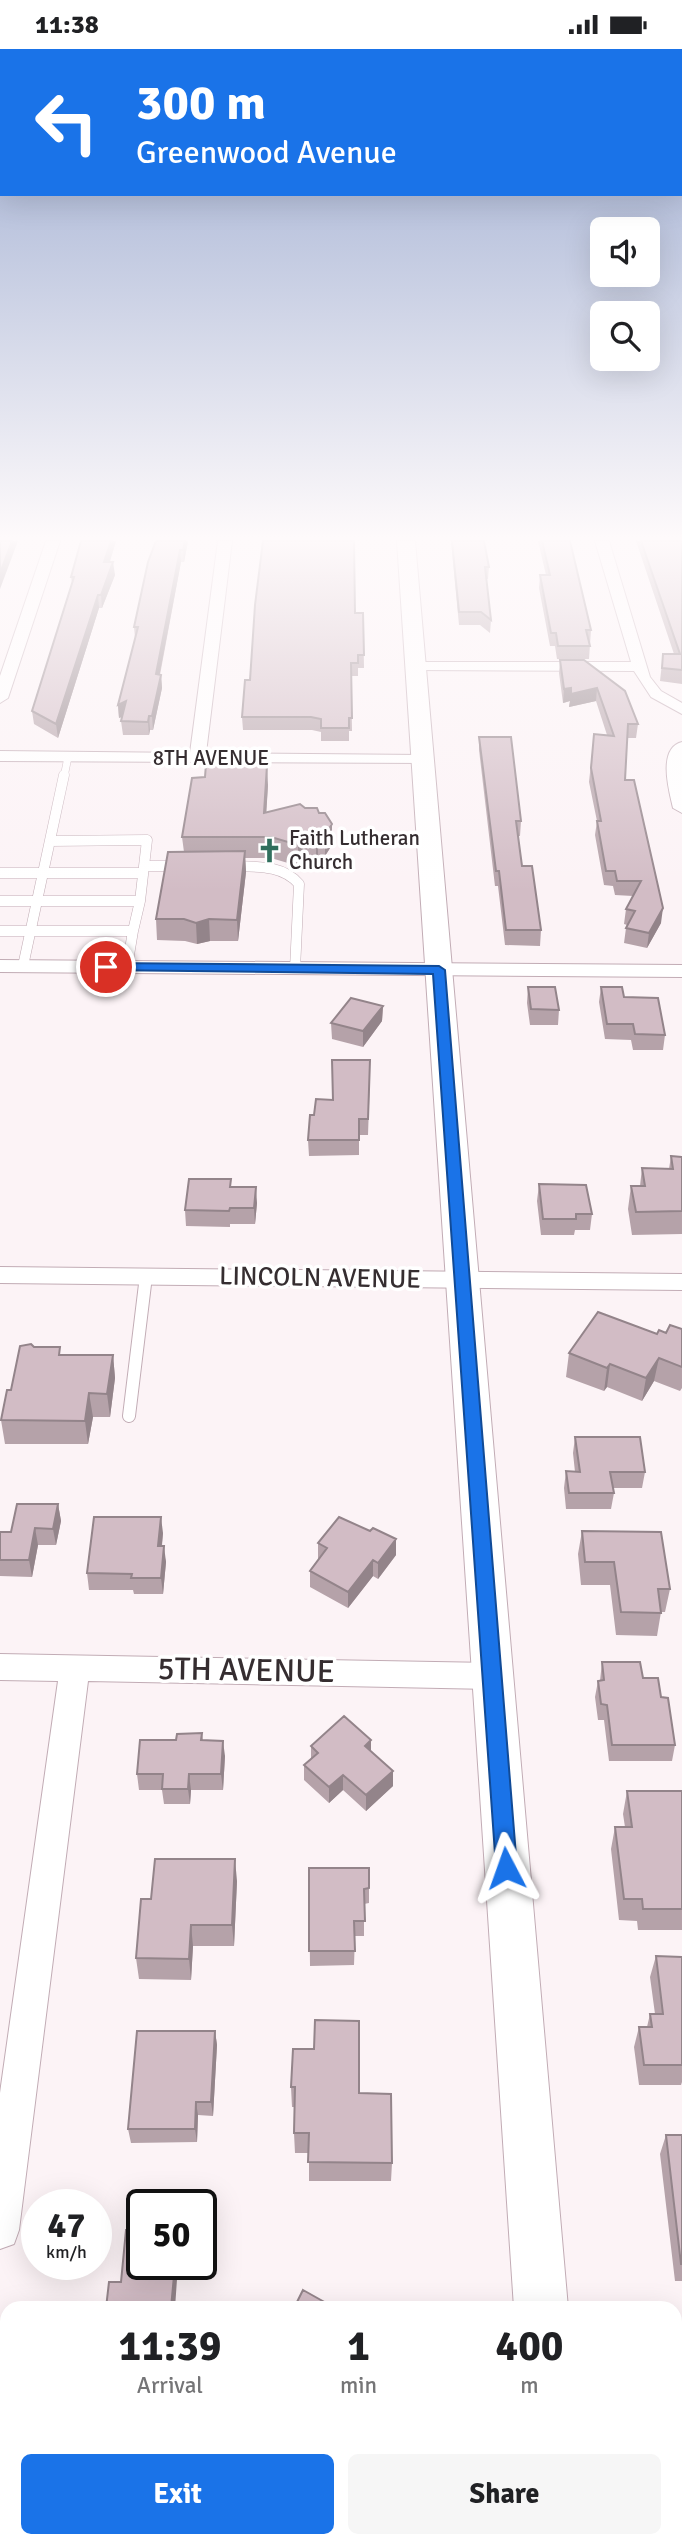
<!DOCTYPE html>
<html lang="en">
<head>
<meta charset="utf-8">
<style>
	:root { --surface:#fff; --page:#f6f6f6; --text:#202124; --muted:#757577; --accent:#1a73e8 }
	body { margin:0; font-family:Signika,sans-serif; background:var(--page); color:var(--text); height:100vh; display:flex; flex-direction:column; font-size:26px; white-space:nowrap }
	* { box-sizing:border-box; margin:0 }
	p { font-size:23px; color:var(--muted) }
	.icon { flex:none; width:38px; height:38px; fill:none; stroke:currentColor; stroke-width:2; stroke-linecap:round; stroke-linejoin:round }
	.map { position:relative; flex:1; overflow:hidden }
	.details { position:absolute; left:0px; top:2252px; width:682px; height:247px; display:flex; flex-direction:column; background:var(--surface); border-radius:21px 21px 0 0; box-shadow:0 7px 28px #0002 }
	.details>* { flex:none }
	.top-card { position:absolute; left:0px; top:0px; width:682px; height:147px; box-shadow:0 7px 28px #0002; background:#1a73e8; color:#fff; overflow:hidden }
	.buttons { position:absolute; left:590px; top:168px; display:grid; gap:14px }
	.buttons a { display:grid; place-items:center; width:70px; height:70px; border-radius:10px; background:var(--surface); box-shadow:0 7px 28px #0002; font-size:35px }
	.speed { position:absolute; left:21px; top:2140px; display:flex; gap:14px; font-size:35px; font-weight:700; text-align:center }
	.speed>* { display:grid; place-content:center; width:91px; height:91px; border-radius:50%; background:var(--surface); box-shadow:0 7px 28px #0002; line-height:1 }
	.speed small { font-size:18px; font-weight:400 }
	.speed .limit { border:4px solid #111; border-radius:10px; background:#fff; color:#111 }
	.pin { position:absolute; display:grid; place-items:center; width:60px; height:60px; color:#fff; margin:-30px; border:4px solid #fff; border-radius:50%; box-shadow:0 2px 7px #0007 }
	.me { position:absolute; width:77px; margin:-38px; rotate:356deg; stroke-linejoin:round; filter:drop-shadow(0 0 5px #0008) }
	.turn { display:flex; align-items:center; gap:24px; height:147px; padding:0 21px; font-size:32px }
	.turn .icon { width:91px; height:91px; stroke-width:2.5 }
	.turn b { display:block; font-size:49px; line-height:60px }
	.eta { display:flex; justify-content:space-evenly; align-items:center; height:119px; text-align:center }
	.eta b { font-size:42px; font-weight:700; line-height:49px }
	.button { display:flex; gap:14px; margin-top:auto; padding:14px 21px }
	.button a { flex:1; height:80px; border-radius:10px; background:var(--accent); color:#fff; font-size:28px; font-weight:700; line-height:80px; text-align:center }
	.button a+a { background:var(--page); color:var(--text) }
	.status { display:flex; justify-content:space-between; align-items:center; height:49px; padding:0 35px; background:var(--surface); direction:ltr }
	.status svg { height:19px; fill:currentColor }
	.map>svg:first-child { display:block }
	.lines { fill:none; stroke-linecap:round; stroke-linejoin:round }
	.service-far2-casing { stroke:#c2acb5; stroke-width:8 }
	.service-far1-casing { stroke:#c2acb5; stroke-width:11 }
	.service-casing { stroke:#c2acb5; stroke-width:14 }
	.minor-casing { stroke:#c2acb5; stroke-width:2 }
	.secondary-casing { stroke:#c2acb5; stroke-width:2 }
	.service-far2 { stroke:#fff; stroke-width:7 }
	.service-far1 { stroke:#fff; stroke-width:10 }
	.service { stroke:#fff; stroke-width:12 }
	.minor { fill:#fff; fill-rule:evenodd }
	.secondary { fill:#fff; fill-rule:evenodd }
	.wall { fill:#b5a2a9 }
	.shaded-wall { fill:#93848a }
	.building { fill:#d2bcc5; stroke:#93848a; stroke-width:2 }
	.route { fill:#1a73e8; stroke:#114b97; stroke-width:2 }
	.labels { text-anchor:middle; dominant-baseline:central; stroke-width:7; stroke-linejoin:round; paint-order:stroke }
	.far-street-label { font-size:21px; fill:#352d30; stroke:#fff }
	.far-poi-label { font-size:21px; fill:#352d30; stroke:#fff; text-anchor:start }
	.street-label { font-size:26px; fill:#352d30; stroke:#fff }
	.near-street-label { font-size:32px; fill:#352d30; stroke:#fff }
</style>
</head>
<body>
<div class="status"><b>11:38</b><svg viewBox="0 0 49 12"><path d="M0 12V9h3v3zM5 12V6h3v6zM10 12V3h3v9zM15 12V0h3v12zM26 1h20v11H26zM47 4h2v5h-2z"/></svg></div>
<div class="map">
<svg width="682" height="2498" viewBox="0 0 682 2498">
	<rect width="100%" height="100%" fill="#fcf3f6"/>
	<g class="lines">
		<defs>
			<path id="service-far2" d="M64,728L68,708"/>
			<path id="service-far1" d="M145,817H180
				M230,817C255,818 282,815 299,835L295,920
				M0,824H143
				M0,852H140
				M0,882H133L140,852L147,791L50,792
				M23,917L64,726
				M127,918L133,882"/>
			<path id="service" d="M129,1367L146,1227"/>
			<path id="minor" d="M46,492H60L8,649L0,654V627Z
				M218,492H232L206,704L422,706L430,711L428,714L0,712V702L190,704Z
				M595,492H609L650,628L661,642L682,654V665L651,648L634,622L416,621L409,617L416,613H631Z
				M682,693V764L673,759C669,742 657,699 682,693Z
				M0,911L682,916V928L0,923Z
				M0,1218L682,1225V1241L0,1234Z
				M0,1605L491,1614L502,1618L506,1627L502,1636L491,1640L88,1632L19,2181L14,2195L0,2200V2044L58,1632L0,1631Z"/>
			<path id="secondary" d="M397,492H415L568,2259H514Z
				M531,2492H589V2498H531Z"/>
		</defs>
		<use href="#service-far2" class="service-far2-casing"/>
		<use href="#service-far1" class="service-far1-casing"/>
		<use href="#service" class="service-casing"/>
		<use href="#minor" class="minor-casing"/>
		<use href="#secondary" class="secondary-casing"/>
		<use href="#service-far2" class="service-far2"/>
		<use href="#service-far1" class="service-far1"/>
		<use href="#service" class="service"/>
		<use href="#minor" class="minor"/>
		<use href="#secondary" class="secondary"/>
	</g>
	<path class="wall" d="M81,492H116L109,513L115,526L102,559H99L58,689L34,675L32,662L72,534L71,528Z
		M188,492L184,513H181L160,626H161L162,639L153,681H150L149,686H123L121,672L123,667L119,669L118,656L135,589L134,578L148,513Z
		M451,492H484L489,518L488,530H486L491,571L490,584L480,576H459Z
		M538,492H570L591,581L589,610H557L555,597H550L539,539L540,526H546Z
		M636,492H682V635L660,632L663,605H674Z
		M355,564H363L364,619H358V627H351L352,682H349V692H321V683L312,681H243L242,668L250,631Z
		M560,611H584L638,675L636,689H627L625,731L661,874L647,899L624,894L626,879L627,876L624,875L626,860L633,847L615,846L613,837L604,836L595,786L597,772L589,733L594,685L607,686L596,652L569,658L570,652L563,654L559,624Z
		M479,688L521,772L520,787H518L522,817L541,881L540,897L505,896L498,837H495L479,701Z
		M268,736L266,764L300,755L332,796L325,807H318L316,813H303L298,817L271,809H245L246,823L238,892H210L197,895L185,892L157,891L156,870L184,803L182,788Z
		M528,938L559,961L558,976H530L527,954Z
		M601,938L624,948L665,986L663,1001H633L631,991L605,990L599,953Z
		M383,957L382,972L363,998L332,990L331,974Z
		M370,1027L368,1086H359V1106L309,1107L308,1091L314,1066L333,1051Z
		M671,1107L682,1108V1185L632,1186L628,1160L631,1137H640L642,1119L669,1120Z
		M539,1135L592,1165L590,1181H575L574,1186H541L537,1152Z
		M231,1138L257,1154L255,1175H230V1178L186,1177L185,1161Z
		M682,1280V1339L680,1342L654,1332L642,1352L607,1338L604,1342L566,1328L569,1304Z
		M34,1298L61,1306H113L115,1329L110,1368H93L88,1395H5L1,1371L11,1341Z
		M575,1388L645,1423L642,1439H613L614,1444L611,1460H566L564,1439L566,1422L575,1423L573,1404Z
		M58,1455L61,1472L56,1496H38L32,1528L0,1527V1483H11Z
		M370,1482L396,1490V1506L378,1530L373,1527L348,1559L310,1538V1522L318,1511V1494Z
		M582,1482L670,1540L665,1563H661L657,1587L616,1586L610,1536H581L578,1505Z
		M163,1484L162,1497L166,1513L163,1545H134L133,1541H89L87,1524Z
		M602,1613L643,1629L661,1648L675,1696L672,1712H609L604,1671H598L595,1648L598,1632H600Z
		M202,1684L203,1691L225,1707L223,1741H191L190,1755H164L162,1741H139L137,1725L176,1691Z
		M371,1691V1702L393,1737L366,1762L343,1741L329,1754L304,1731V1716L311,1710V1697Z
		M627,1742H682V1881H638L637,1872L619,1871L611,1800L615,1778H625L623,1765Z
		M309,1819L369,1839V1854L364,1855V1887H355L354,1916L310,1917Z
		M237,1832L234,1897H193L191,1931L139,1930L136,1909L151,1850Z
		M656,1907L682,1908V2033L681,2036H639L634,1998L639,1978H647L650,1965H655L650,1928Z
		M215,1982L217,1996L213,2067L198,2066L197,2093L131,2094L128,2080Z
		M291,2038L359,2044L392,2114L391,2132H309V2104H295L294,2084L295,2058H292Z
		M666,2086H682V2232H675L660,2105Z
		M72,2492H168L167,2498H71Z"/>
	<path class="shaded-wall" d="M12,492H18L0,540V524Z
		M111,492H116L106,526L104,513Z
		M185,492H188L184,513L183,501Z
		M180,501L181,513L157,639L156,625Z
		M113,513L115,526L102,559L101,546Z
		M98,546L99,559L58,689L56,675Z
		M161,626L162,639L153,681L152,667Z
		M571,639H597L596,652L569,658L570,652L563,654L564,640Z
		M126,652L128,666L119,669L118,656Z
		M149,667L150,681L149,686L148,673Z
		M267,716L268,736L265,785L264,764Z
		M332,775V796L325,807V786Z
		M318,786V807L316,813V792Z
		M303,792V813L298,817V796Z
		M245,802L246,823L238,892L237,871Z
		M663,859L661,874L647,899L649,884Z
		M209,870L210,892L197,895L196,874Z
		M383,957L382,972L363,998V982Z
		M256,1138L257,1154L255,1175L254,1159Z
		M113,1306L115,1329L110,1368L107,1345Z
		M659,1309L654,1332L642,1352L646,1329Z
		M610,1315L607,1338L604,1342L607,1319Z
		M89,1344L93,1368L88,1395L85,1372Z
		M58,1455L61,1472L56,1496L53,1480Z
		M161,1468L163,1484L160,1513L158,1497Z
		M35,1479L38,1496L32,1528L29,1511Z
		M396,1490V1506L378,1530V1514Z
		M164,1497L166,1513L163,1545L161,1529Z
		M373,1511V1527L348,1559V1543Z
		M371,1691V1707L365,1697Z
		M223,1692L225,1707L223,1741L221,1725Z
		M393,1722V1737L366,1762V1746Z
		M189,1725L191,1741L190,1755L188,1740Z
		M343,1726V1741L329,1754V1738Z
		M235,1810L237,1832L234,1897L232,1876Z
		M191,1876L193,1897L191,1931L189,1910Z
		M215,1982L217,1996L213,2067L211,2053Z
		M196,2053L198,2066L197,2093L195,2080Z
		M175,2216H178L175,2259H171Z"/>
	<path class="building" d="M0,492H12L0,524Z
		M81,492H111L104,513H113L101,546H98L56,675L32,662L74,528H71Z
		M156,492H185L183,501H180L156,625L161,626L152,667H149L148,673L121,672L126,652L118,656L138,578H134L148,513Z
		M263,492H354L355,564H363L364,606H358V614H351L352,669H349V679H321V670L311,668H242L245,631H250L255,556Z
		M452,492H484L489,518H485L491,571L481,563H459Z
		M542,492H570L591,581H586L590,597H558L556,584H551L540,526H550Z
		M641,492H682V621L662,619L663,605H680Z
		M560,611H584L625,642L638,675H628L625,731H634L663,859L649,884L626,879L635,862L626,860L641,832H617L615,822H606L597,772H601L591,719L594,685L614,687L597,639L571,645V639L564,640Z
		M479,688H511L521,772H516L522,817H532L541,881H506L499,822H496Z
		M239,707L267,716L264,764L300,755L305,759H317L319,764H325L332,775L325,786H318L316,792H303L298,796L271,788H182L192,729L205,728L206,715H223Z
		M245,802L237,871L209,870L196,874L184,870H156L168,803Z
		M528,938H555L559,961L531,960Z
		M601,938H622L624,948L658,949L665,986L635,985L633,975H607Z
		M351,949L383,957L363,982L331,974Z
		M332,1011H370L368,1070H359V1091H308L310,1066H314L316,1050L333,1051Z
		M671,1107L682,1108V1162L636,1163L631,1137H645L642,1119L673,1120Z
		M189,1130H231L230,1138H256L254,1159H230L229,1162L185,1161Z
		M539,1135L586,1136L592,1165H576V1170H543Z
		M598,1263L657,1285L659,1281L666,1284L670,1276L682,1280V1318L659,1309L646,1329L610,1315L607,1319L569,1304Z
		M31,1295L34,1298H60L59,1306H113L107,1345L89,1344L85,1372L1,1371L7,1341H11L20,1297Z
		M575,1388H640L645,1423H610L614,1444H569L566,1422L580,1423Z
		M17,1455H58L53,1480L35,1479L29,1511H0V1483H11Z
		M94,1468H161L158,1497H164L161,1529H131L132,1525L87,1524Z
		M339,1468L370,1482L373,1479L396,1490L378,1514L373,1511L348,1543L310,1522L327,1499L318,1494Z
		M582,1482L661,1483L670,1540H658L661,1564L621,1563L614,1513H585Z
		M602,1613H640L643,1629H658L661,1648L668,1649L675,1696H612L607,1656L601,1655L598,1632L604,1631Z
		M344,1667L371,1691L365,1697L393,1722L366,1746L343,1726L329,1738L304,1716L318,1704L311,1697Z
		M202,1684L201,1691L223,1692L221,1725H189L188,1740H162L163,1725H137L140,1691H176L177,1685Z
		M627,1742H682V1860H643L642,1850H624L615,1778H632Z
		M155,1810H235L232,1876H191L189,1910L136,1909L141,1850H151Z
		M309,1819H369V1839L364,1840L365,1872H354L355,1902H309Z
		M656,1907L682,1908V2016H644L639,1978H652L650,1965H663Z
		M315,1971L359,1972V2044L391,2045L392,2114L308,2113L309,2084H294L295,2038H291L293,2000H314Z
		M137,1982H215L211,2053H196L195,2080H128Z
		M666,2086H682V2215H681Z
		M126,2181H142V2216H175L171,2259H106L109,2233H121Z
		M303,2241L335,2259H294Z
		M72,2492H143L142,2498H71Z"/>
	<linearGradient id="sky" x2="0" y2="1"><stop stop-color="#99a9cf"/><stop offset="0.58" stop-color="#fefafb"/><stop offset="1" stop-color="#fefafb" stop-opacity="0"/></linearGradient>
	<rect width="682" height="842" fill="url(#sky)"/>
	<path class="route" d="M106,914L439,917L445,921L517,1819L514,1826L506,1829L499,1826L496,1819L433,925L101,921V915Z"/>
	<defs>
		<symbol id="church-bare" viewBox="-9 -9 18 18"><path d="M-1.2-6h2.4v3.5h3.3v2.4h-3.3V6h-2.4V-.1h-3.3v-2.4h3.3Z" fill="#306f5d" stroke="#fff" stroke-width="2.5" paint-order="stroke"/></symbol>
	</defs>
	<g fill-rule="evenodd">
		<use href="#church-bare" x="252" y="784" width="35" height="35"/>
	</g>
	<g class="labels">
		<g class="far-street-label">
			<text x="211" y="709">8TH AVENUE</text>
		</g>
		<g class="far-poi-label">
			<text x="289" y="789">Faith Lutheran<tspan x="289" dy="24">Church</tspan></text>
		</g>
		<g class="street-label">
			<text transform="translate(320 1229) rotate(1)">LINCOLN AVENUE</text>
		</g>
		<g class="near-street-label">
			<text transform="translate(246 1621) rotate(1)">5TH AVENUE</text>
		</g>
	</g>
</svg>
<div class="buttons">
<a><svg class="icon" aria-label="sound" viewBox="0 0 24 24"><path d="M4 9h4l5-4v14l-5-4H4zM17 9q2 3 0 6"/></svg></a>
<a><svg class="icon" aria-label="search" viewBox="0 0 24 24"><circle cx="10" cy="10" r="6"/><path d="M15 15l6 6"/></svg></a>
</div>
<div class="speed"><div>47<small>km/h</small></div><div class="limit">50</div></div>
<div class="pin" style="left:106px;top:918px;background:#d93025"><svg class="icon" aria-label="arrive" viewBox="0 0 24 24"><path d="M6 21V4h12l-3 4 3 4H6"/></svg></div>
<svg class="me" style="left:506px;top:1819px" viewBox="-20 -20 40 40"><path d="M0-17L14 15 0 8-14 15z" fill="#1a73e8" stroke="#fff" stroke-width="4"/></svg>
<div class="top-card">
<div class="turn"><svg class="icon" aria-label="left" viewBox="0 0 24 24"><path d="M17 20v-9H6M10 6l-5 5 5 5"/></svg><div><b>300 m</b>Greenwood Avenue</div></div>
</div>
<section class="details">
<div class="eta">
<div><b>11:39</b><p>Arrival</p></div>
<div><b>1</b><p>min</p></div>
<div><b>400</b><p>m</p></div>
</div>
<div class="button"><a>Exit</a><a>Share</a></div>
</section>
</div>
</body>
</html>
